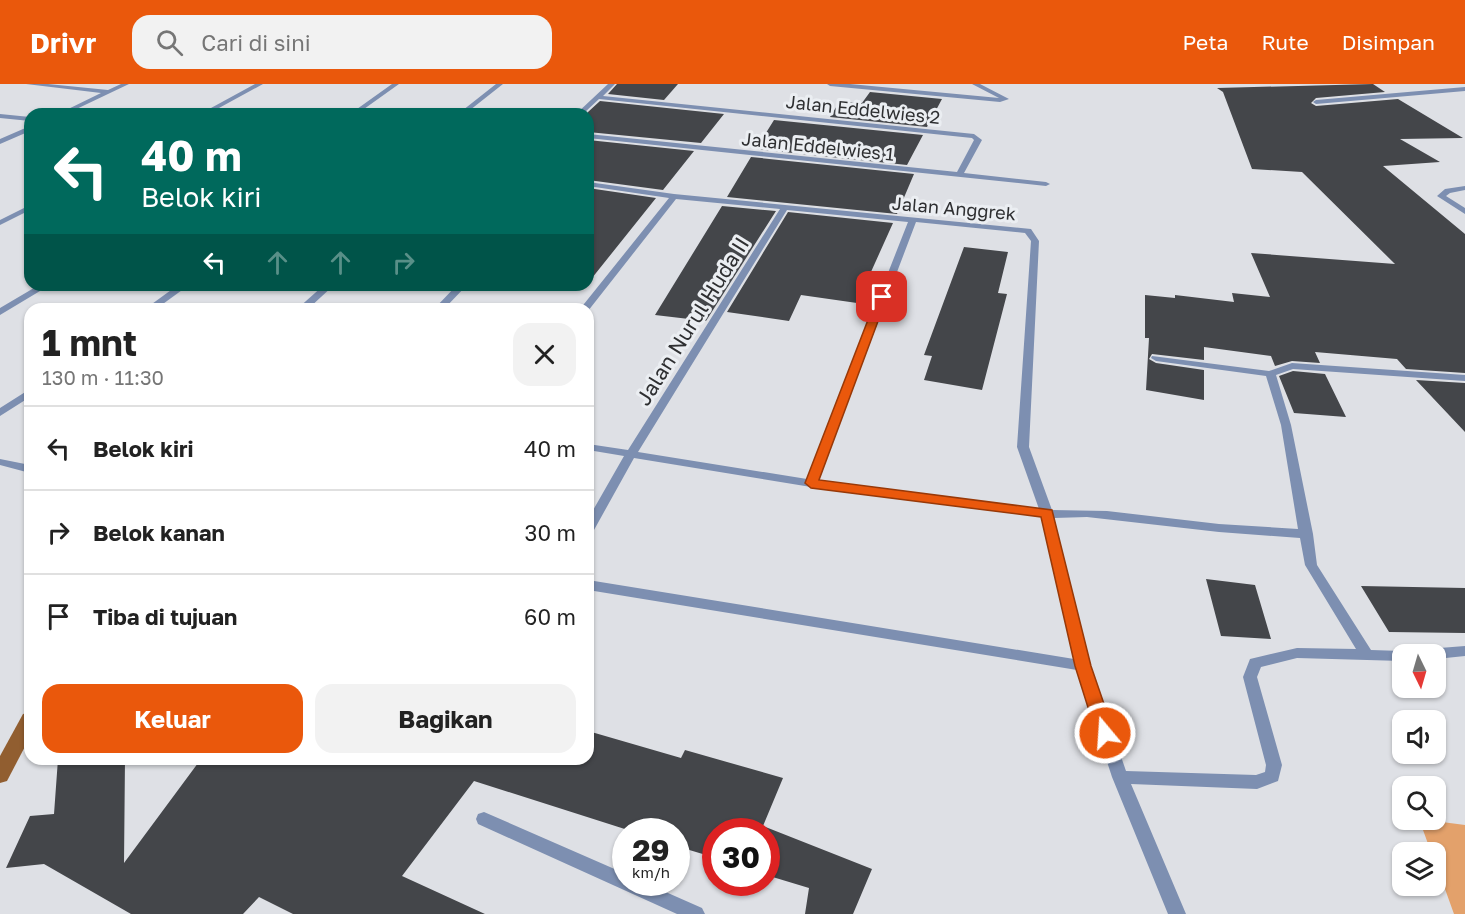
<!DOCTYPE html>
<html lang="id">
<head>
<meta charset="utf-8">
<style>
	:root { --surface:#fff; --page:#f2f2f2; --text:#222; --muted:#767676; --line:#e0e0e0; --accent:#ea580c }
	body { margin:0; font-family:"Golos Text",sans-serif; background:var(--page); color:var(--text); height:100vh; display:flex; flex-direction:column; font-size:22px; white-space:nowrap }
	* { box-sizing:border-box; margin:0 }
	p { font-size:20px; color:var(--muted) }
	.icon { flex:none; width:33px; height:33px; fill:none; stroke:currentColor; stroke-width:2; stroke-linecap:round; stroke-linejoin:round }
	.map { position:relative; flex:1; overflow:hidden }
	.panel { position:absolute; left:24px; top:219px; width:570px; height:462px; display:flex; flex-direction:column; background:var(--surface); border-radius:18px; box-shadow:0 2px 4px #0004 }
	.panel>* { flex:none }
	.guide { position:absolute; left:24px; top:24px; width:570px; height:183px; border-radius:18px; box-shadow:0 2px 4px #0004; background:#00695c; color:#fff; overflow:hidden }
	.needle { width:39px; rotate:175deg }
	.tools { position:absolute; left:1392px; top:560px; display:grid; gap:12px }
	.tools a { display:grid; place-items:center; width:54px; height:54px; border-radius:12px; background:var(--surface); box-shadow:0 2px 4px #0004; font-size:30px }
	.speed { position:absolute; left:612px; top:734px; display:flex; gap:12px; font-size:30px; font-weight:700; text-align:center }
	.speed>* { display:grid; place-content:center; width:78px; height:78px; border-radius:50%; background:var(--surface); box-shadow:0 2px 4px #0004; line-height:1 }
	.speed small { font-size:15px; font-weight:400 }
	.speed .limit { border:9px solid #d22; background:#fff; color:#111 }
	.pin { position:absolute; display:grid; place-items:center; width:51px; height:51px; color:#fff; margin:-26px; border-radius:12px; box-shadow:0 3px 9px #0006 }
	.me { position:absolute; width:66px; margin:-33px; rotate:342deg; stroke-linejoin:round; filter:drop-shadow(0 0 4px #0008) }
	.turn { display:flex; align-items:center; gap:21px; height:126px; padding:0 18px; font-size:27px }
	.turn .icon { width:78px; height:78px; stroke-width:2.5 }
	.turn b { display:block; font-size:42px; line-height:51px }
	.lanes { display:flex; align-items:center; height:57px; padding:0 18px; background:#0003; justify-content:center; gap:30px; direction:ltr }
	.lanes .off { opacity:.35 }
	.round { display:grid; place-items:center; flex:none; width:63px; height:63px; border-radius:18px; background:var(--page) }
	.head { display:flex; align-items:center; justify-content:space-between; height:102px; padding:0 18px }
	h1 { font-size:36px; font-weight:700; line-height:45px }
	.action { display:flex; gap:12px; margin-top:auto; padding:12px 18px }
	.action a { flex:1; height:69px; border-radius:18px; background:var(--accent); color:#fff; font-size:24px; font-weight:700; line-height:69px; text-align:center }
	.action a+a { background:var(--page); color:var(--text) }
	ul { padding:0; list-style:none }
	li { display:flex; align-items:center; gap:18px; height:84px; padding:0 18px; border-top:2px solid var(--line) }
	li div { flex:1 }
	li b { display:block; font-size:22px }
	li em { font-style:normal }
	header { display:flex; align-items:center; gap:36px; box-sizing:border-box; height:84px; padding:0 30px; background:var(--accent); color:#fff }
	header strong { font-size:28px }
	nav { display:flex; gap:33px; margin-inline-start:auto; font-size:21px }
	.search { width:420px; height:54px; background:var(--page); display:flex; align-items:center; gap:15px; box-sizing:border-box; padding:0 21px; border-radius:18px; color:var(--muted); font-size:22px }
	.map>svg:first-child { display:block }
	.green { fill:#e3a16b }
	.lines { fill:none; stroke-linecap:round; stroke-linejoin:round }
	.stream { fill:#915e30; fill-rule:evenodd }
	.building { fill:#44464a }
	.minor { fill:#7d8fb1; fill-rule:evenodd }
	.route { fill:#ea580c; stroke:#983908; stroke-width:1.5 }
	.labels { text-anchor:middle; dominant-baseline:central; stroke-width:6; stroke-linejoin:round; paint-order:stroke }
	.far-street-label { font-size:18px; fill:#2e2f31; stroke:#ebeef2 }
	.street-label { font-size:21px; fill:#2e2f31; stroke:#ebeef2 }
</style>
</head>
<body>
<header>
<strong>Drivr</strong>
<div class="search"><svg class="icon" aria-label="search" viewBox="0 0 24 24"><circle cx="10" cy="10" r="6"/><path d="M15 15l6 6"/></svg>Cari di sini</div>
<nav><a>Peta</a><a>Rute</a><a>Disimpan</a></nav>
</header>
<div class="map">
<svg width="1465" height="830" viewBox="0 0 1465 830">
	<rect width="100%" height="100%" fill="#dee0e5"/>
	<path class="green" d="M1419,735L1465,741V830H1454L1436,780V768H1431Z"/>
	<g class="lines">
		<path class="stream" d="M30,628V653L7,697L0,699V672L23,630Z"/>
	</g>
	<path class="building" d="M617,0H678L664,16L608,10Z
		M1373,0L1385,8L1316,14L1311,19L1316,22L1398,15L1463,54L1400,55L1440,78L1383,82L1465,150V289L1406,285L1397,275L1315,268L1320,279L1292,277L1275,282L1271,272L1204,263V276L1152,270L1149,275L1156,279L1204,286V316L1146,306L1149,254H1145V211L1175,214V211L1234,218L1232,209L1270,213L1251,169L1395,180L1302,88L1252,85L1223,8L1217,4Z
		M870,8L942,15L927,43L830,33L840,17L862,19Z
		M600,17L724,30L701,59L588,48V28Z
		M774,36L923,51L907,81L756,65Z
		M588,56L694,67L663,106L588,96Z
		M751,73L914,90L897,130L727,113Z
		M588,104L656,114L588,199Z
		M722,122L776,127L706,237L655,231Z
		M788,128L893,139L857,219L801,211L789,237L727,228Z
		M964,163L1008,168L998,209L1007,210L982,306L924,296L932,272L924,271Z
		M1293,287L1325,290L1346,333L1294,329L1279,292Z
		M1416,296L1465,299V348Z
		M1206,495L1255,501L1271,555L1221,552Z
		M1361,502L1465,504V549L1389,548Z
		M588,647L681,674L685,666L783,694L763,742L872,785L853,830H805L809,804L766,791V747H716V774L676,762V747H631L474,697L402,792L485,830H293L259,813L243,830H131L44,780L6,784L30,732L54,730L58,675H125L124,779L201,675H588Z"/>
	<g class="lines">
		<path class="minor" d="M26,0H48L108,6L121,0H129L66,30H58L101,9Z
			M255,0H263L208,30H200Z
			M392,0H399L357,30H350Z
			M496,0H503L465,30H458Z
			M608,0H615L603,12L974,50L982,56L964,89L1046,98L1050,100L1046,102L588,54V50L957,88L974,56L972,54L599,15L583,30H576Z
			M827,0H850L999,14L972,0H980L1009,15L1000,18L830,2Z
			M1465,3V7L1316,20L1313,18L1316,16Z
			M0,30L30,33V37L0,34Z
			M30,42V47L0,60V55Z
			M588,98L674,110L1031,145L1039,157L1029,363L1052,426L1107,427L1219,440L1298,445L1281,341L1266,292L1156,277L1151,274L1152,272L1269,287L1292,279L1465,291V297L1293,285L1276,291L1291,341L1313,450L1317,481L1371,566L1402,567L1408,570H1402V577L1297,574L1261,583L1257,593L1282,681L1278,697L1257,705L1131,700L1186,830H1168L1112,693L1077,586L588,506V496L1074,575L1042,433L811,403L634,374L594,446L588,450V435L624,372L588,366V360L628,366L780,125L676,115L588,227V225H580L669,114L588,102ZM787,126L908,138L807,395L638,368ZM916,138L1025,149L1031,157L1017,363L1039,425L818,396ZM1087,433L1219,448L1300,454L1305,481L1356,565L1297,564L1250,575L1243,593L1266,681L1265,688L1256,691L1126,687L1090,582L1054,434Z
			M1465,102V106L1450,109L1446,112L1465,124V130L1437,112L1445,105Z
			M30,121V126L0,141V136Z
			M39,201H50L0,231V224Z
			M178,201H189L156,225H145Z
			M324,201H334L308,225H297Z
			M457,201H467L444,225H434Z
			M30,305V313L0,332V324Z
			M0,375L30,381V389L0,381Z
			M1465,562V572L1436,575V570H1420L1422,566L1427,565Z
			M484,728L626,790V798H643L702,824L705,830H677L478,740L476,735L478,730Z"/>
	</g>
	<path class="route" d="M878,210L887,213L819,396L1052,426L1091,582L1114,649L1111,653H1099L1096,649L1075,582L1041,433L811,404L805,399Z"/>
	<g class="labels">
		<g class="far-street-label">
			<text transform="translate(863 25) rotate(6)">Jalan Eddelwies 2</text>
			<text transform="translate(818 62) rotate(6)">Jalan Eddelwies 1</text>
			<text transform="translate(954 124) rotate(5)">Jalan Anggrek</text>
		</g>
		<g class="street-label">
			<text transform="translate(692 237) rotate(-58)">Jalan Nurul Huda II</text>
		</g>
	</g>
</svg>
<div class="tools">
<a><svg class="needle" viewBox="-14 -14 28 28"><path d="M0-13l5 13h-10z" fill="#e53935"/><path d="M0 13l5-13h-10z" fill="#767676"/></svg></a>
<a><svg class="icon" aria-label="sound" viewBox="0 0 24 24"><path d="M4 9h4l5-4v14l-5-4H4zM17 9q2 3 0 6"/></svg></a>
<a><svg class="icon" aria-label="search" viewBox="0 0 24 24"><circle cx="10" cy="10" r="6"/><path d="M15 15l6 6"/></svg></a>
<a><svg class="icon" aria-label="layers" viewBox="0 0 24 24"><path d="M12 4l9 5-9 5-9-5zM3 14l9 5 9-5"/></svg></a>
</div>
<div class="speed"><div>29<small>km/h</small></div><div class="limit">30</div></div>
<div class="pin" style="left:882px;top:213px;background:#d93025"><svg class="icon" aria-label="arrive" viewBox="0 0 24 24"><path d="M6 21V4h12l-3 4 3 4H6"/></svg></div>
<svg class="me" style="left:1105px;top:649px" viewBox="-20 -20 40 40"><circle r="17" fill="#ea580c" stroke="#fff" stroke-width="3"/><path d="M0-11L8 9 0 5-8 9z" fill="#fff"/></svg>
<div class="guide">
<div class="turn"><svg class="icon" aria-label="left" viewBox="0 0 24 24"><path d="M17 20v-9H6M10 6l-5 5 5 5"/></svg><div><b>40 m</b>Belok kiri</div></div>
<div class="lanes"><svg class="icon" aria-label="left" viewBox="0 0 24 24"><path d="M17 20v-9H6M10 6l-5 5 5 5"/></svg><svg class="icon off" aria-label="ahead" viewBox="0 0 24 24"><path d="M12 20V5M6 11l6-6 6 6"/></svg><svg class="icon off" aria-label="ahead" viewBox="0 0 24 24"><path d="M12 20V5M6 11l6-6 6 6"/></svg><svg class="icon off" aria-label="right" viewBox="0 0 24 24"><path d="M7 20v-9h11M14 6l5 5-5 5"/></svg></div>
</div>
<section class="panel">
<div class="head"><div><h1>1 mnt</h1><p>130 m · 11:30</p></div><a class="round"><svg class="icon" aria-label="close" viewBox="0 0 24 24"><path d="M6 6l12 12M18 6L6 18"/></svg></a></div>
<ul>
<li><svg class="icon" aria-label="left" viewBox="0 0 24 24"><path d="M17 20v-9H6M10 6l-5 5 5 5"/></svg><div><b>Belok kiri</b></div><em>40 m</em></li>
<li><svg class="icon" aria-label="right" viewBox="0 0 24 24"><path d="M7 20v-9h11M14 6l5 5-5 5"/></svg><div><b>Belok kanan</b></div><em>30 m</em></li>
<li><svg class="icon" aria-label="arrive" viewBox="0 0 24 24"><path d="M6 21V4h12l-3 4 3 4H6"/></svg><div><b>Tiba di tujuan</b></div><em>60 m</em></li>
</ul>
<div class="action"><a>Keluar</a><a>Bagikan</a></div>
</section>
</div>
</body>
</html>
